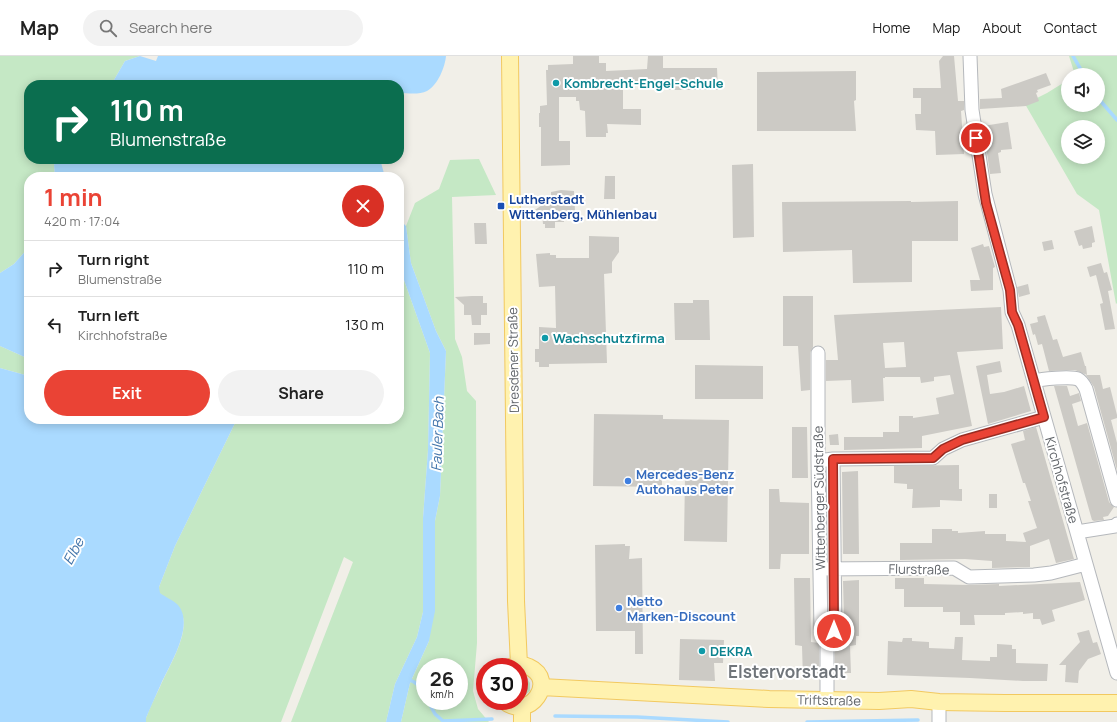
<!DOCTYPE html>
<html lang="en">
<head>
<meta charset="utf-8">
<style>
	:root { --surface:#fff; --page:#f2f2f2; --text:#222; --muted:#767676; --line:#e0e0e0; --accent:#ea4335 }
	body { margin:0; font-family:Manrope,sans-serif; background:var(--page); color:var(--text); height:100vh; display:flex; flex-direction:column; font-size:15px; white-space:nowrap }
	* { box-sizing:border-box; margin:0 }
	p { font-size:13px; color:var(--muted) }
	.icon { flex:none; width:22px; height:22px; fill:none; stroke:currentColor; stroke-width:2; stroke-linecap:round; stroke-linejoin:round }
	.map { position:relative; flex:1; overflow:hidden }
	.side { position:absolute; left:24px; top:116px; width:380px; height:252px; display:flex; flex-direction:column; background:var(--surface); border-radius:16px; box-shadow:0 2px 10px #0003 }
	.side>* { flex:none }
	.top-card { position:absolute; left:24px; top:24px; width:380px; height:84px; border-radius:16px; box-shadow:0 2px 10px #0003; background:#0b6e4f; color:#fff; overflow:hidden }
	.buttons { position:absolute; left:1061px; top:12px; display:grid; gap:8px }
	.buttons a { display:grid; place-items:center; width:44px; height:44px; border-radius:50%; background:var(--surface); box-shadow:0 2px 10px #0003; font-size:20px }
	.speed { position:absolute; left:416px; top:602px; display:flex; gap:8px; font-size:20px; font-weight:700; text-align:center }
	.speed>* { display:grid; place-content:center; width:52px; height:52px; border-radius:50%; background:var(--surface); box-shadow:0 2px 10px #0003; line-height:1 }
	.speed small { font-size:10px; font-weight:400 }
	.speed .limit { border:6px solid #d22; background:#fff; color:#111 }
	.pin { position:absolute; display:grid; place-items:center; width:34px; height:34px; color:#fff; margin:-17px; border:2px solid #fff; border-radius:50%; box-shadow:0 1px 4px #0007 }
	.me { position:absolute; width:44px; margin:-22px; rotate:0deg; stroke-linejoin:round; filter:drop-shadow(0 0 3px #0008) }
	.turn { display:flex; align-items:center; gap:14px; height:84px; padding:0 20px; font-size:18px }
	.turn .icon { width:52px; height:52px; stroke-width:2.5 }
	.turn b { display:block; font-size:28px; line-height:34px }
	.round { display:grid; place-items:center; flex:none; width:42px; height:42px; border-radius:21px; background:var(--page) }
	.summary { display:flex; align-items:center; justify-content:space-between; height:68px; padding:0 20px }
	h1 { font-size:24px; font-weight:700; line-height:30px; color:var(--accent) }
	.button { display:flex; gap:8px; margin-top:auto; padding:8px 20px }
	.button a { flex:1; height:46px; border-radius:24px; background:var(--accent); color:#fff; font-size:16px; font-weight:700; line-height:46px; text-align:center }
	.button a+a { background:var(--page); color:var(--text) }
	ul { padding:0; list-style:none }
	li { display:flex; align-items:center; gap:12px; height:56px; padding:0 20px; border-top:1px solid var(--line) }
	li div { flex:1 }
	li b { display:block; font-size:15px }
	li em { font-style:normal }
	header { display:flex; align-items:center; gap:24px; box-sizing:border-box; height:56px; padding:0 20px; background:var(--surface); border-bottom:1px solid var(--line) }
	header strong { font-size:19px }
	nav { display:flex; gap:22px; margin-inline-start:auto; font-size:14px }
	.search { width:280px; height:36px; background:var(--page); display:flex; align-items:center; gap:10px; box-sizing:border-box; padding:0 14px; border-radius:22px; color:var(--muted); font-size:15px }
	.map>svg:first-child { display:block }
	.green { fill:#c5e8c5; fill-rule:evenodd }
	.water { fill:#aadaff }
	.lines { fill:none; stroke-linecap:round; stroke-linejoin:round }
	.stream { stroke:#aadaff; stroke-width:3.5 }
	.building { fill:#cccac5; fill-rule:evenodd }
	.minor-casing { stroke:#b5b8bc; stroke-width:15 }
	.major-casing { stroke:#f2c960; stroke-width:18 }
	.minor { stroke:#fff; stroke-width:13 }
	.major { stroke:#fff2af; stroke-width:16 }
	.route-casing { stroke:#982c22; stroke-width:10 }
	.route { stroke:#ea4335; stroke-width:7 }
	.culture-dot { fill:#0f9aa8; stroke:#fff; stroke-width:1.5 }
	.transit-dot { fill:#1a4fb4; stroke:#fff; stroke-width:1.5 }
	.shop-dot { fill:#3f7fe0; stroke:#fff; stroke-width:1.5 }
	.labels { text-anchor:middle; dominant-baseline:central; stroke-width:4; stroke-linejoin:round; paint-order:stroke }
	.culture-label { font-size:13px; font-weight:bold; fill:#0d838f; stroke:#fff; text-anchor:start }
	.transit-label { font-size:13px; font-weight:bold; fill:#164399; stroke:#fff; text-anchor:start }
	.street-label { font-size:13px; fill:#5f6368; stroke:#fff }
	.shop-label { font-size:13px; font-weight:bold; fill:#366cbe; stroke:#fff; text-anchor:start }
	.water-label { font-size:14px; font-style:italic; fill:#4174aa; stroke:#fff }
	.district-label { font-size:17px; font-weight:bold; fill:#70757a; stroke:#fff }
</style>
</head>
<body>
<header>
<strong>Map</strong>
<div class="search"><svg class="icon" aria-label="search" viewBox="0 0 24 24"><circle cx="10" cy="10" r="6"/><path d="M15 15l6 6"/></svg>Search here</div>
<nav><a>Home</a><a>Map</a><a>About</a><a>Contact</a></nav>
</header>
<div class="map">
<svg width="1117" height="666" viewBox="0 0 1117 666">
	<rect width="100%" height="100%" fill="#f1efe8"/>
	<path class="green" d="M0,0H140L125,5L111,29H29V103H56L54,109L55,121H29V191L14,208L0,217Z
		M1069,0H1117V247L1116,248L1099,154L1077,138L1025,48L1047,37L1068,24V49H1098V19H1075ZM1068,71H1098V101H1068Z
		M479,103L496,139L452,141L455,283L462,301L467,335L476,345L477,587L473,635L478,653L489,666H401L410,627L429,585L435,465L440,440L446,295L436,275L411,207L406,170L415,147L439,133L450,104ZM425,611H459V645H425Z
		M399,210L430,297L428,394L423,462V556L417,581L395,628L386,666H291L353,506L344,501L281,666H146V662C150,651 155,641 160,631C168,612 190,578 182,558C178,548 167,543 159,537V531L175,490L237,363H399Z
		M0,290L29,303V320L0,312Z
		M519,619L525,620L530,627V635L523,640L519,641Z"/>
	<path class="water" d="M140,0L156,5L158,0H446C445,11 438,29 427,35C419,39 408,37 399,37V29H111L125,5Z
		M56,103H380L385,121H55L54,109Z
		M399,163L406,170L411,207L436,275L446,295L440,440L435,465V555L429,585L410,627L401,666H386L395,628L417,581L423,556V462L428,394L430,297L399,210Z
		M29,191V303L0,290V217L14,208Z
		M0,312L29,320V363H237L175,490L159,531L160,537C165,541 173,544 178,549C195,569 170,608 161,628C156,639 151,650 146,662V666H0Z"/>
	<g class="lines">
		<path class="stream" d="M1073,0L1084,19
			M1098,42L1117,64
			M408,624C417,625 420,632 425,639
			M428,645L435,658L443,665L492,663
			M555,660L637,661L728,666
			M807,666L918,664"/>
	</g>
	<path class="building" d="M573,0H599V7H606V15L647,13L648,0H663V12H717L718,34H667V28L623,30V53H641V69L607,68L608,77H606V81H586L585,55L580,54L579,45H576V41H559V85H570V109L541,110V71H539V57H540V50L547,49L546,14H548V9L573,8Z
		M943,0H954L958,45H964V54L961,55L964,98L936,99L935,75L916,74L915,58H921V42H913V32H941L939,5Z
		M856,15V44L854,45L856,75H757V16Z
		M1046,17L1051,29L1037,34L1038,36L1036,37L1039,45L1026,50L980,53V43L1002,42L1001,33Z
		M1008,66L1012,93L1001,94V96L998,97L1001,117L990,118L983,70Z
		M753,108L754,181L733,182L732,109Z
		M605,120H615V143H604Z
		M561,134L574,135L575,155H564V166H555V172H545V168H543L542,157L535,154L542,149V140H551V136Z
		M911,145V146L958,145V185H912V226L853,227L852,194L783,196L782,146Z
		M474,167H486L487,188H475Z
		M1092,170L1095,186L1092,187V191L1083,193L1082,189L1079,190L1074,175Z
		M589,180L619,181V196L612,206V217L604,218L607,307L549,308V311H539V306H535V293H539V271L556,272L555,230L539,231L536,198L550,197V199H556V202H589Z
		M1052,184L1054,193L1044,195L1042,186Z
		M983,188L984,191L989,190L995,211L993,212V234L971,235L970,224H980L971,192Z
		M1101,207L1104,217L1107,216L1112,234L1108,235L1115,273L1105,274L1100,248L1103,247L1096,219L1090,221L1087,211Z
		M1028,228L1030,238L1019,241L1017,231Z
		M472,240H483V247H487V259H481V269H472L471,259H464V249L455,241Z
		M783,240H813V291L810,297V334L801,335L798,290H783Z
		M693,244H709L710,284H675L674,247H693Z
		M1001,251L1003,293L957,296L972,370L922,380V392L844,394V381H883V376H899V360H913V362L939,358L936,342L954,338L950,319L934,321V325L921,327L920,321H885V322H883L884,345L852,347L851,324L826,325V304H838L834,259ZM904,286L906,311L885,312L883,287Z
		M1045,259L1053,284L1057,283L1063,301L1081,296L1085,310H1086L1087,319L1075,314L1049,315L1042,288L1038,289L1035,278L1033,279L1030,268L1038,266L1037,261Z
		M474,277H490V288L474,289Z
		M1000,305L1002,316L987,319L990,338L1004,336L1024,330L1031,355L988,368L976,310Z
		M695,309L763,310V343H695Z
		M1086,319H1100L1103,333L1110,331L1117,359V362L1111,364L1117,387V414L1094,331Z
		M1054,330H1067L1070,340L1079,337L1081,345L1072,348L1078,370L1087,367L1109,446L1114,451L1108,460L1103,461L1104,464L1094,465L1092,464Z
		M594,358L663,359V363L729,364L727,486L684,485L685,419H662V431L593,430Z
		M792,371H807L808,422H792Z
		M1036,371L1074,503L1056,507L1049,483L1030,490V511L992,512V505L965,503L900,504V487H932V473H952V475H958V477L985,475V478H1006V485L1026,486L1023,477L1037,472L1028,445H1031L1025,427H1023L1011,388L1025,384L1023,375Z
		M838,378L839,389H830L829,379Z
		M959,409V433H962V445L940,444V451H939L912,452L913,433H907V428L894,427V410Z
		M858,415L859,498H843L842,416Z
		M769,433H779L780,446L809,447V498H781L780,513H769Z
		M989,438H997V452H989Z
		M625,488V490H630L629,503L642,502L643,598H635V575H596L595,489Z
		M794,522H810L811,586L819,587V619L818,620L812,612L803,624L802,590L795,589Z
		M895,522H924V528L969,529L999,528V530L1080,526L1085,544L1052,554L1055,565L1042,569L1040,563H1033V557L1023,558V556L1005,557V559H974L975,569H960V556H943V551H904V533H895Z
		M859,524V580H856V589L850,590L851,617H841L837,619L835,616V588L837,585H842L844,563L843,525Z
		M1089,574L1093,587L1097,586L1101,598L1088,603L1079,615L1078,627L1065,626L1066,609H1059L1080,586L1077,577Z
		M955,581H963L962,604L990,605V601H997V588L1012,589V593H1016V607L1048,608L1047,625H1023L970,622L887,619L888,585L902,586L903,582H912V585L929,586V592L954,593Z
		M680,583L724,584L723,607H714L715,625L679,624Z"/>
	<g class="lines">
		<defs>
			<path id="minor" d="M970,0L972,54L985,138L1010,234L1012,256L1018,269L1117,617
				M818,297V405L821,575L827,585V644
				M1034,325C1041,323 1071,320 1078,323C1082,325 1084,329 1086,333L1117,444
				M818,405L833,403L933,402L943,393L962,384L1044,361
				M1077,476L1115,470L1117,468
				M820,513L954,512L969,521L1034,519L1051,517L1086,508
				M827,585L835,575L833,403
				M939,646V666"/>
			<path id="major" d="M510,0L516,545L519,609
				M541,631L769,643L879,645L911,643L939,646L1005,647H1117
				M504,645C530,666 558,624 529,611C523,608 516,608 511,611
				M522,652V666"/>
		</defs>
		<use href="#minor" class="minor-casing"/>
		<use href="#major" class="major-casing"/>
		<use href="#minor" class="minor"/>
		<use href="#major" class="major"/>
	</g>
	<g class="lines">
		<defs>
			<path id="route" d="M834,575L833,403L933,402L943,393L962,384L1044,361L1018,269L1012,256L1010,234L986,147L976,82"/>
		</defs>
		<use href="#route" class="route-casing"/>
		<use href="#route" class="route"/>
	</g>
	<g class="culture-dot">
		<circle cx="556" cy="27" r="4"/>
		<circle cx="545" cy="282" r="4"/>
		<circle cx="702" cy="595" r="4"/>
	</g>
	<rect class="transit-dot" x="497" y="146" width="8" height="8" rx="2"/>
	<g class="shop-dot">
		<circle cx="628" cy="425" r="4"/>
		<circle cx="619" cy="552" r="4"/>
	</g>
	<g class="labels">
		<g class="culture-label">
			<text x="564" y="27">Kombrecht-Engel-Schule</text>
			<text x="553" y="282">Wachschutzfirma</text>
			<text x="710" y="595">DEKRA</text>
		</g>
		<g class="transit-label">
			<text x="509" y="143">Lutherstadt<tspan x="509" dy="15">Wittenberg, Mühlenbau</tspan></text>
		</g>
		<g class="street-label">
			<text transform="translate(513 304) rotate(-91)">Dresdener Straße</text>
			<text transform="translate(1062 424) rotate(74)">Kirchhofstraße</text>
			<text transform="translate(819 442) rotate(-91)">Wittenberger Südstraße</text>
			<text transform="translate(919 513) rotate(1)">Flurstraße</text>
			<text transform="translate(829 644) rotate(1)">Triftstraße</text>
		</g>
		<g class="shop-label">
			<text x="636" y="418">Mercedes-Benz<tspan x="636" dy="15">Autohaus Peter</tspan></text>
			<text x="627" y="545">Netto<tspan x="627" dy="15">Marken-Discount</tspan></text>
		</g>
		<g class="water-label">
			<text transform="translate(437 378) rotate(-88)">Fauler Bach</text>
			<text transform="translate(73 495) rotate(-62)">Elbe</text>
		</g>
		<g class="district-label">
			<text x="787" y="615">Elstervorstadt</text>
		</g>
	</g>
</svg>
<div class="buttons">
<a><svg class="icon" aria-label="sound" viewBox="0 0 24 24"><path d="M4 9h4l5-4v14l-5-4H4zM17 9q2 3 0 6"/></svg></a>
<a><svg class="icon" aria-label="layers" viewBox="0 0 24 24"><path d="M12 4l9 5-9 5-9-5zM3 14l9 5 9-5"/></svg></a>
</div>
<div class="speed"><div>26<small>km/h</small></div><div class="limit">30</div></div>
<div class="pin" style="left:976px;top:82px;background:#d93025"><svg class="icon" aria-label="arrive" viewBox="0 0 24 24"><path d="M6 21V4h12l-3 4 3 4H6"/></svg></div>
<svg class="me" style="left:834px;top:575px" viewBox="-20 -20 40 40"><circle r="17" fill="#ea4335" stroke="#fff" stroke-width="3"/><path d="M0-11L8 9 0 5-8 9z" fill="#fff"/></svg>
<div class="top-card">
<div class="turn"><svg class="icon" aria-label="right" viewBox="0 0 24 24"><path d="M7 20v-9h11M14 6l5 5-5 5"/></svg><div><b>110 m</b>Blumenstraße</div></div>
</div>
<section class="side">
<div class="summary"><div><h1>1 min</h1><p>420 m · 17:04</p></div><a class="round" style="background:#d93025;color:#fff"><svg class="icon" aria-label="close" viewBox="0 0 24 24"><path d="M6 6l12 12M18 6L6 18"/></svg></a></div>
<ul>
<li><svg class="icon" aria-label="right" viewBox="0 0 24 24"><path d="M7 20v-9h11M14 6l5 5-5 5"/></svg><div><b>Turn right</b><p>Blumenstraße</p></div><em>110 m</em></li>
<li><svg class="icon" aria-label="left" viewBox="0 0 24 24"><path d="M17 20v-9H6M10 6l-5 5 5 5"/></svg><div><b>Turn left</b><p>Kirchhofstraße</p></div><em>130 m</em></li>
</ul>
<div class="button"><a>Exit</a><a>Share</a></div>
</section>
</div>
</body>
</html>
